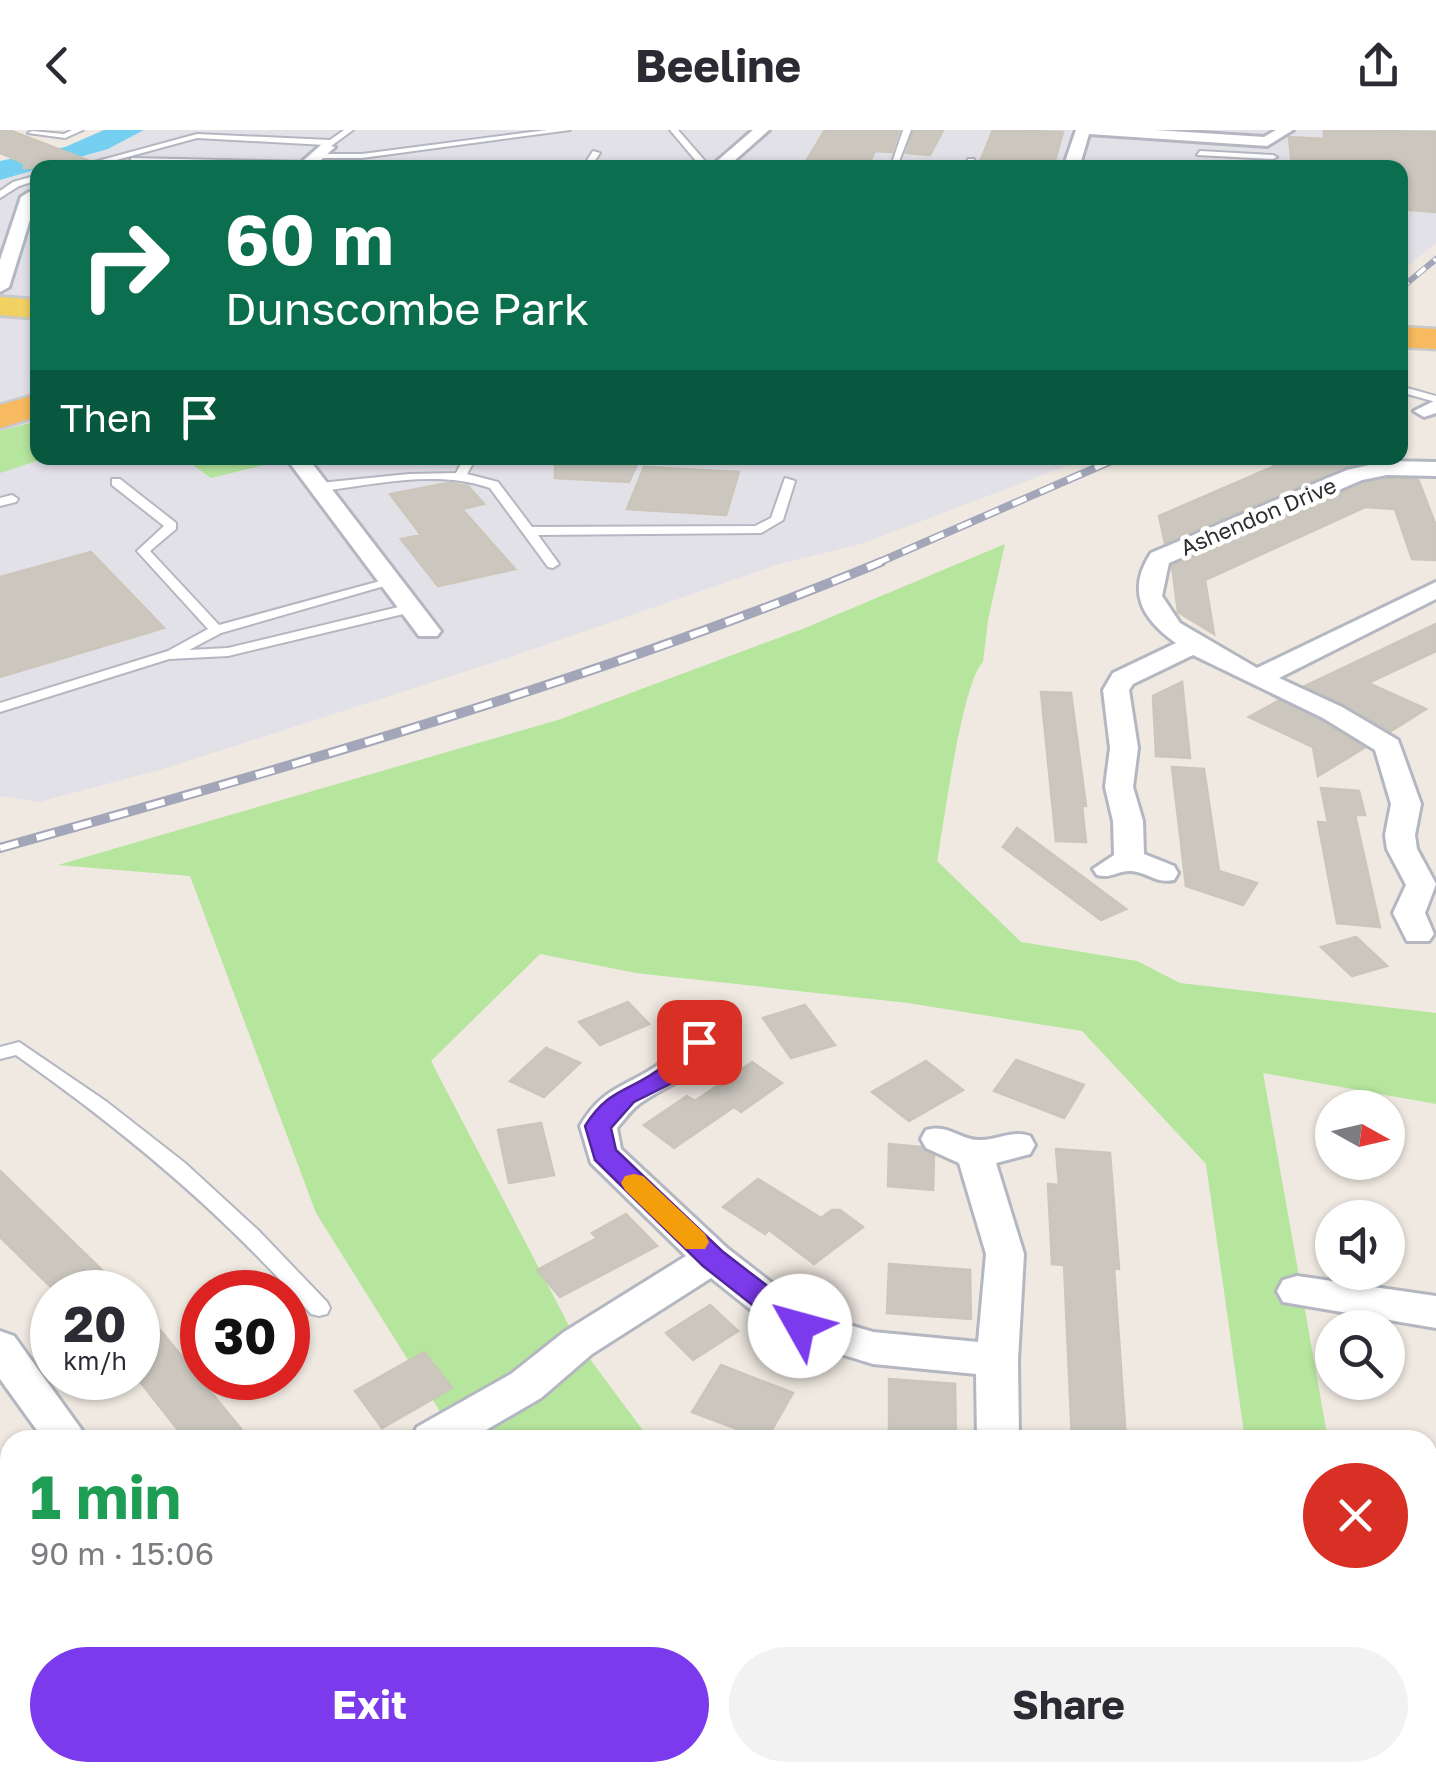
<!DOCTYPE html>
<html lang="en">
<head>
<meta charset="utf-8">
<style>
	:root { --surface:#fff; --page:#f2f2f3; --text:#2b2b33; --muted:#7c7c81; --accent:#7c3aed }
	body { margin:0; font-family:"Golos Text",sans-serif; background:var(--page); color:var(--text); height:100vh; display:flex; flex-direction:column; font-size:38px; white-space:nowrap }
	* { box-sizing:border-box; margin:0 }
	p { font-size:32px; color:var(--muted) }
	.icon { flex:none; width:55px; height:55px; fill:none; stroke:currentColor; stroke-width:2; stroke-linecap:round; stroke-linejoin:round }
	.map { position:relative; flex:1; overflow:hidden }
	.panel { position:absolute; left:0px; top:1300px; width:1438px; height:352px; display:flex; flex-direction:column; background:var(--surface); border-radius:30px 30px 0 0; box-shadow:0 2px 8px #0004 }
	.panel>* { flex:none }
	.banner { position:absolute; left:30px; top:30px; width:1378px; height:305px; border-radius:20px; box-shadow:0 2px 8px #0004; background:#0b6e4f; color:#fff; overflow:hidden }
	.needle { width:65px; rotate:98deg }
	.fabs { position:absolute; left:1315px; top:960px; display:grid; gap:20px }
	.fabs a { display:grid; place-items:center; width:90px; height:90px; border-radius:50%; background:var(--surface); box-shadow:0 2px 8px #0004; font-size:50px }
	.speed { position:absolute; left:30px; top:1140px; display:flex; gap:20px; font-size:50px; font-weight:700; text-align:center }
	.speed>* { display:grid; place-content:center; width:130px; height:130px; border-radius:50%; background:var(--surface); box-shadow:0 2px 8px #0004; line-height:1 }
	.speed small { font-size:25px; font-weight:400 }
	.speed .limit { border:15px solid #d22; background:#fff; color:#111 }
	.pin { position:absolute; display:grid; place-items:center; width:85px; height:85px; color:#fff; margin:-42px; border-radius:20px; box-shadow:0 5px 15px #0006 }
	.me { position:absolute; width:110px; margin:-55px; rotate:308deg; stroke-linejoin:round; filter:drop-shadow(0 0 8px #0008) }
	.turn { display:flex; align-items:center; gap:35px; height:210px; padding:0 30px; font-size:45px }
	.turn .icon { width:130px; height:130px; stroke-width:2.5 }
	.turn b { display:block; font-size:70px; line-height:85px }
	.then { display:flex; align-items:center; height:95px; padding:0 30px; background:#0003; gap:20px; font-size:38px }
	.round { display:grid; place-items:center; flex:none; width:105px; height:105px; border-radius:52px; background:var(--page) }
	.head { display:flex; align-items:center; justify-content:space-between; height:170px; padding:0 30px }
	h1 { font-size:60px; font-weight:700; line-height:75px; color:#1e9e55 }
	.action { display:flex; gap:20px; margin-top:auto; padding:20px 30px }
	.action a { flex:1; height:115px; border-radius:60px; background:var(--accent); color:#fff; font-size:40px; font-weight:700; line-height:115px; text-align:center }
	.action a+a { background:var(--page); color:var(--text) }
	header { display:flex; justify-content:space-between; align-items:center; height:130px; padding:0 30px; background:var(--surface); font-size:45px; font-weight:700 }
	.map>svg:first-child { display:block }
	.industrial { fill:#e3e1e8 }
	.green { fill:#b6e59e }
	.water { fill:#75cff0 }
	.building { fill:#cbc7bf; stroke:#cbc5ba; stroke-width:2.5 }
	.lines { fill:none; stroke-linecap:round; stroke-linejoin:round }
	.service-casing { stroke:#b4b7c1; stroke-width:4 }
	.minor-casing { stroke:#b4b7c1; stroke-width:6 }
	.primary-casing { stroke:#c9c9c9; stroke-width:6 }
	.trunk-casing { stroke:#c9c9c9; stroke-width:5 }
	.service { fill:#fff; fill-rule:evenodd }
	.minor { fill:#fff; fill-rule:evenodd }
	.primary { fill:#f2d163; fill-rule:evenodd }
	.trunk { fill:#f8ba60; fill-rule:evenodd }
	.rail-far2-casing { stroke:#a3a6b8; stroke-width:6 }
	.rail-far1-casing { stroke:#a3a6b8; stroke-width:8 }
	.rail-casing { stroke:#a3a6b8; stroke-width:10 }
	.rail-far2 { stroke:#fff; stroke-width:4; stroke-dasharray:11; stroke-linecap:butt }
	.rail-far1 { stroke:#fff; stroke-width:5; stroke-dasharray:15; stroke-linecap:butt }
	.rail { stroke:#fff; stroke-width:6; stroke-dasharray:19; stroke-linecap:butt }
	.route { fill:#7c3aed; stroke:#51269a; stroke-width:2.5 }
	.slow { fill:#f59e0b }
	.labels { text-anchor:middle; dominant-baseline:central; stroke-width:9; stroke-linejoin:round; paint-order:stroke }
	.far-street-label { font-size:22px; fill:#2e2e2e; stroke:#fff }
</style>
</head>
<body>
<header><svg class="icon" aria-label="back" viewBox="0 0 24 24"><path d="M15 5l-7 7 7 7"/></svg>Beeline<svg class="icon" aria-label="share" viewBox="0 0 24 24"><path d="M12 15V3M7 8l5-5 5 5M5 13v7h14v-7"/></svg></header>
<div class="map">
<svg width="1436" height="1652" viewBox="0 0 1436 1652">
	<rect width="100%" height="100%" fill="#efe9e1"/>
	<path class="industrial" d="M144,0H1436V113L1400,142V38H46L108,19Z
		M37,40L38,328H1088L861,414L779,434L507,528L163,639L39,672L0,666V50Z"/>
	<path class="green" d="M37,291L38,328H46L0,343V301Z
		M183,328H279L281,331L211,348Z
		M1005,414L988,490L983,532C962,552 944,693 937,731L1021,812L1137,831L1180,853L1436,883V974L1263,943L1328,1310H1245L1206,1034L1082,901L908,873L636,843L540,824L431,931L578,1213L650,1310H458L316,1083L190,746L58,735L561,589L805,498Z
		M930,1642L939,1652H735L726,1643Z
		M1291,1643H1387L1389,1652H1292Z"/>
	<path class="water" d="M104,0H144L108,19L0,50V31L65,17Z"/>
	<path class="building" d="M0,0H9L87,30L69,38H24V33L0,23Z
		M825,0H899L892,22L875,21L867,38H802Z
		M914,0H943L930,25L906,23Z
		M993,0L1063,2L1053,38L979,34Z
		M1324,0L1436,2V82L1400,79V38H1292L1289,7L1324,9Z
		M555,328H640L629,352L555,348Z
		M1293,328H1385L1346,337L1165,413L1159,386Z
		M644,337L739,342L726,385L627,379Z
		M1387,349H1418L1436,396V430L1412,429L1395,379L1365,377L1205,450L1214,504L1178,482L1172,436L1363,354Z
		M448,353L468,356L484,374L462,379L515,439L438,456L401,409L421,405L390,364Z
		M91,422L164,498L0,547V447Z
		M1436,494V521L1368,553L1426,579L1391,601L1305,556Z
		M1182,552L1190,628L1156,626L1153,566Z
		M1041,562L1071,563L1086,676H1082L1086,712L1056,711Z
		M1278,571L1321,591L1364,618L1318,646L1313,617L1249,587Z
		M1172,637L1204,639L1219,741L1257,753L1243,775L1186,756Z
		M1321,658L1359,661L1365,685H1355L1380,797L1337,793L1318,692L1328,693Z
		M1017,698L1126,779L1101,790L1003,717Z
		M1356,807L1387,836L1352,846L1321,817Z
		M628,872L649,894L600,915L579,892Z
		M805,875L835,915L791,928L763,888Z
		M546,918L580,933L544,967L510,951Z
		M1016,930L1084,955L1064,988L994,961Z
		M926,931L963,960L909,991L872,962Z
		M752,932L782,953L741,982L734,977L674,1018L644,995L687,966L695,971Z
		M541,993L554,1045L509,1053L498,1000Z
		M889,1014L921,1017L934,1026L933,1060L888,1056Z
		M1056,1019L1110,1023L1119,1139L1114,1138L1126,1310H1072L1064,1135L1052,1134L1048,1054L1059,1055Z
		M0,1041L102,1140L122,1162H56L0,1107Z
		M758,1049L821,1088L832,1080H840L863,1097L814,1134L769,1100L765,1104L723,1077Z
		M626,1084L657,1116L560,1167L537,1140L597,1108L592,1103Z
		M889,1134L970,1140L971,1189L887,1183Z
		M138,1174L166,1207L250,1310H186L138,1249Z
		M710,1175L738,1201L693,1230L666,1203Z
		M424,1222L452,1258L382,1298L355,1261Z
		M721,1235L793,1263L766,1310L692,1282Z
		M889,1249L955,1254L956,1310H889Z"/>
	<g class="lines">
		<defs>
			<path id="service" d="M72,0H83L65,8L28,3L32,1L64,4Z
				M344,0H353L327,19L323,17L325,15L197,8L87,38H72L197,4L330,10Z
				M547,0H570L362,28H316L312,26L316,24H362Z
				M670,0H678L711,38H702Z
				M903,0H911L898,34L891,36Z
				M593,21L600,23L590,38H582Z
				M1200,21L1273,25L1277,27L1273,29L1197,25Z
				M132,28L307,32L311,34L307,36L129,32Z
				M968,29H974V38H966Z
				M38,45V50L19,56L0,68V61L13,52Z
				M1400,256L1436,266V272L1400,262Z
				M464,328H476L467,344L498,352L532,397L755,396L771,388L785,348L795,351L783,390L761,403L538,405L559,434L553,438L548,437L490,358C436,339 375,355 320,361L314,357L320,353L409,344L456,343Z
				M112,349H120L176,393V399L150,421L219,495L391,448L398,452L221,503L189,520L228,518L411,474L418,478L416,481L228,526L169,529L0,582V573L168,521L208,499L137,421L164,396L112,355Z
				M12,365L18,369L16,372L0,376V368Z
				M19,912L107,972L185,1033L258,1100L327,1172L330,1178L327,1184L319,1186L311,1184C224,1084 124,1001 16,925L0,929V917Z
				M10,1396V1421L0,1425V1401Z
				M144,1642H171L168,1652H140Z
				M701,1642H733L738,1652H705Z"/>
			<path id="minor" d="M753,0H769L726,38H709Z
				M1076,0H1155L1264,7L1276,0H1293L1267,16L1089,4L1079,38H1063Z
				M322,14L335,17L312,38H295Z
				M29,62L37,67L9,157L0,162V130L21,67Z
				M1436,270V283L1424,287L1414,281Z
				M286,328H308L437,496L441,501L437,506H419Z
				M1387,331L1436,332V346L1387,345L1362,350L1169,433L1162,466L1180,493L1257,538L1436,452V469L1279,548L1342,577L1398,610L1421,674L1415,705L1417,719L1436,754L1425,783L1434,804L1429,811H1407L1393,783L1406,755L1387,719L1385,705L1391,674L1375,620L1323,588L1193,525L1133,554L1129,560L1138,618L1133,657L1143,691L1144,724L1174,736L1178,743L1174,750C1156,754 1148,742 1131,741C1119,740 1111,749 1097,745L1093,739L1114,725L1113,691L1105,657L1110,618L1103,560L1113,543L1176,513C1142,489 1126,461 1151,423L1347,340Z
				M699,902L711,905L716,913C692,951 672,951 639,974C631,980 624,990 617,998L621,1019L727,1118L812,1184L873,1202L978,1212L986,1124L959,1033L926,1018L921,1009L926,1000C948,993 961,1011 981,1010C999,1010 1011,1000 1030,1006L1035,1015L1030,1024L996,1033L1024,1124L1018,1230L1019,1310H977L976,1244L873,1234L785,1207L711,1148L592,1224L541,1268L469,1310H411L417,1297L511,1244L564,1202L686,1126L591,1033L580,996C602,958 623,958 655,937C672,926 679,907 699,902Z
				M1297,1146L1436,1166V1198L1283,1172L1277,1161L1283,1150Z
				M0,1201L14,1206L89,1310H44L0,1249Z
				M282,1642H334L338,1652H286Z"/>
			<path id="primary" d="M0,167L38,170V188L0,185Z"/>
			<path id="trunk" d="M1400,197L1436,199V219L1400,217Z
				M38,264V286L0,298V275Z"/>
		</defs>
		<use href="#service" class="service-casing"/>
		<use href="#minor" class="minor-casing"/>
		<use href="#primary" class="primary-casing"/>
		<use href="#trunk" class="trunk-casing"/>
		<use href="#service" class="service"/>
		<use href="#minor" class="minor"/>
		<use href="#primary" class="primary"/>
		<use href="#trunk" class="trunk"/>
		<defs>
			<path id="rail-far2" d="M1400,159L1436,129"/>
			<path id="rail-far1" d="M875,434L1118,328"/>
			<path id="rail" d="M0,718C297,635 595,550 881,432"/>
		</defs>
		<use href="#rail-far2" class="rail-far2-casing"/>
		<use href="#rail-far1" class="rail-far1-casing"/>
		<use href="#rail" class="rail-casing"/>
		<use href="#rail-far2" class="rail-far2"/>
		<use href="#rail-far1" class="rail-far1"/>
		<use href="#rail" class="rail"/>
	</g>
	<path class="route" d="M699,904L711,912L678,950L634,972L611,998L616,1020L722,1121L810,1189L814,1196L810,1204L800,1208L789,1204L703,1136L595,1030L585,996C610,956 633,961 662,937C675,926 682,909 699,904Z"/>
	<path class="slow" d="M634,1044L643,1046L705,1104L709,1112L705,1119H686L625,1060L621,1053L625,1046Z"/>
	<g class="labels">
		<g class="far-street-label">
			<text transform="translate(1258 386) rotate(-23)">Ashendon Drive</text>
		</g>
	</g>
</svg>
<div class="fabs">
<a><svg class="needle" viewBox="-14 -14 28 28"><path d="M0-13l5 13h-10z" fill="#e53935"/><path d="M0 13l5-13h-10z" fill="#7c7c81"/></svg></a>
<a><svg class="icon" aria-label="sound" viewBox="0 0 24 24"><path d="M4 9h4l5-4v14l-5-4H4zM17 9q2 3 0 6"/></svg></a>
<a><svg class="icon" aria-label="search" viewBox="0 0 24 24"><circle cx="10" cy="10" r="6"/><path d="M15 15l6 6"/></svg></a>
</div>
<div class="speed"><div>20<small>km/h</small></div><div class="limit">30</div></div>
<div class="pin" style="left:699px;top:912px;background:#d93025"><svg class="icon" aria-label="arrive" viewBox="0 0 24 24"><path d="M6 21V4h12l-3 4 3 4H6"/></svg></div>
<svg class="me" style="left:800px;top:1196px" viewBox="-20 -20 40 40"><circle r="19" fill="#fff"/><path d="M0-13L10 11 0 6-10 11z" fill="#7c3aed"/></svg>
<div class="banner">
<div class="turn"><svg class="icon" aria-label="right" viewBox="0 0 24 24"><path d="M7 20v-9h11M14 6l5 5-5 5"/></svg><div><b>60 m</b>Dunscombe Park</div></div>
<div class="then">Then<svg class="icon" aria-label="arrive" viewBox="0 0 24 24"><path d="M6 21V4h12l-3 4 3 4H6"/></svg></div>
</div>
<section class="panel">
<div class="head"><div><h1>1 min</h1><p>90 m · 15:06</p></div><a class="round" style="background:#d93025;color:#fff"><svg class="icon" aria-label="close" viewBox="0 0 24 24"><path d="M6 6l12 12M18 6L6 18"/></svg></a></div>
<div class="action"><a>Exit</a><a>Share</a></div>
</section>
</div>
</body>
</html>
